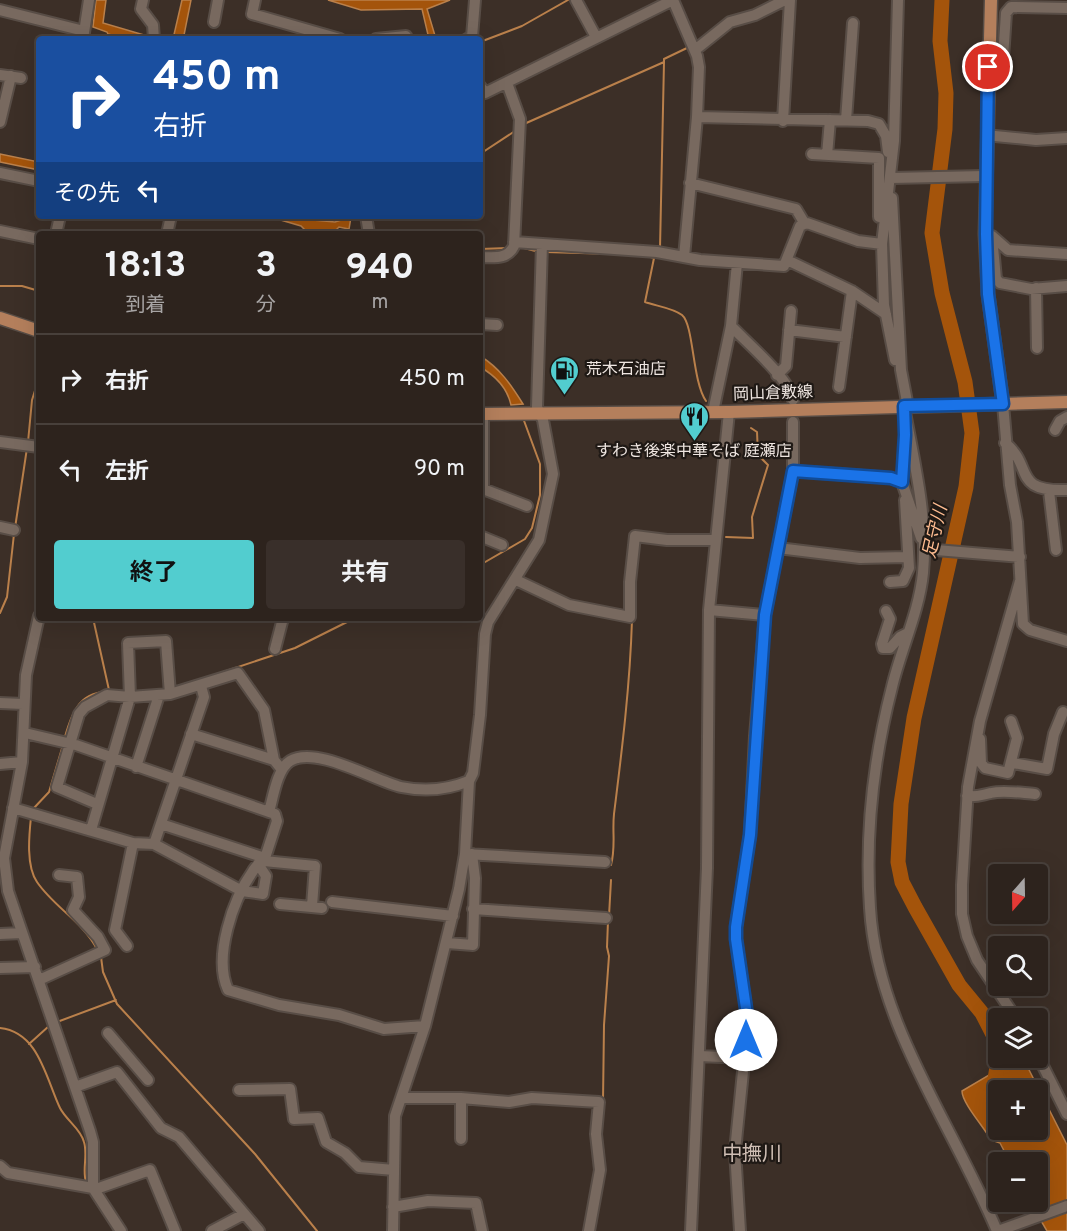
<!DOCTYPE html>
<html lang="ja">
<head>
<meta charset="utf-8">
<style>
	:root { --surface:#2d231d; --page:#392f2a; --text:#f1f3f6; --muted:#a7a4a4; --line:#48403b; --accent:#52cdcf }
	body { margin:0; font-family:Overpass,"Noto Sans JP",sans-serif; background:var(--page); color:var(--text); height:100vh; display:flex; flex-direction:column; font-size:22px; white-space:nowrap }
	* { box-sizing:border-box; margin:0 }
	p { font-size:20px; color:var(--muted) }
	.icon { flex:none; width:33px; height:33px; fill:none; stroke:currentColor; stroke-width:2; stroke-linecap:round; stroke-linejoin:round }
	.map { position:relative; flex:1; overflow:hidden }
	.drawer { position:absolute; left:36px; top:231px; width:447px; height:390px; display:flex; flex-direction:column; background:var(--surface); border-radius:6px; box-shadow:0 6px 24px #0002,0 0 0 2px var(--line) }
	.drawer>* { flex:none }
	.guide { position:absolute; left:36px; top:36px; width:447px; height:183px; border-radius:6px; box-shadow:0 6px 24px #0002,0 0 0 2px var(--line); background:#1a4fa0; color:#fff; overflow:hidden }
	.needle { width:39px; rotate:200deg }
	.buttons { position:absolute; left:988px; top:864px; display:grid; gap:12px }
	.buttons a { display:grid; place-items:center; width:60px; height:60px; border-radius:6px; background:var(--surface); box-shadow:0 6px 24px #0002,0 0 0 2px var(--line); font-size:30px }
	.pin { position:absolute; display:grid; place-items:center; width:51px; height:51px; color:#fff; margin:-26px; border:3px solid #fff; border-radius:50%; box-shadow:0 2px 6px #0007 }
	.me { position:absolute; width:66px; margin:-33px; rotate:0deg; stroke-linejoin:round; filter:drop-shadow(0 0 4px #0008) }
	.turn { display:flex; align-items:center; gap:21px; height:126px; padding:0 18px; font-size:27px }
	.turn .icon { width:78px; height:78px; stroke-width:2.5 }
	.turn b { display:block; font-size:42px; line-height:51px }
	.then { display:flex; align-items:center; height:57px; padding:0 18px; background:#0003; gap:12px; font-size:22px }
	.eta { display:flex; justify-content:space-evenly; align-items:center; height:102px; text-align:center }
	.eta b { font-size:36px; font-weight:700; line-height:42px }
	.button { display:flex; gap:12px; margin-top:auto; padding:12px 18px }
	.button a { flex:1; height:69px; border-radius:6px; background:var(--accent); color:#111; font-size:24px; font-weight:700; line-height:69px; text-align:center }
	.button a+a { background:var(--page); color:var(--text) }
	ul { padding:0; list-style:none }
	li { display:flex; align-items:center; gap:18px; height:90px; padding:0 18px; border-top:2px solid var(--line) }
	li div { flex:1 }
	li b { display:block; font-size:22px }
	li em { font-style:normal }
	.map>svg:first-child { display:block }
	.water { fill:#a4540b; stroke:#ba804b; stroke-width:1.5; fill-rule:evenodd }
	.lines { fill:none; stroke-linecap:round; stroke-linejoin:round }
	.stream { stroke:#ba804b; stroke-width:2 }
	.river { stroke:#a4540b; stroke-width:15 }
	.minor-casing { stroke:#584d46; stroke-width:14 }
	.major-casing { stroke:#584d46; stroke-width:15 }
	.minor { stroke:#78695f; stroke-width:10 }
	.major { stroke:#b47f5c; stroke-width:12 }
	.route-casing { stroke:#114b97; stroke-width:15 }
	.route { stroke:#1a73e8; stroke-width:10 }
	.labels { text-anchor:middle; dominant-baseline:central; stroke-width:4.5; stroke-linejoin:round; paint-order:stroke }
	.poi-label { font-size:16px; fill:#efe6e1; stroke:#1f1915; text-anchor:start }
	.street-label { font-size:16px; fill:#efe6e1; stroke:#1f1915 }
	.water-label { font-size:18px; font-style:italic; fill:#fdbb90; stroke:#1f1915 }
	.quarter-label { font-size:20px; fill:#cfbeb4; stroke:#1f1915 }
</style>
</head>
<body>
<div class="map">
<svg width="1067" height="1231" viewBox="0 0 1067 1231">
	<rect width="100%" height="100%" fill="#3c2f27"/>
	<path class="water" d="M96,0H106L103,23L144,35L173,39L182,0H191L184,35L198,39H127L108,34L107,32L93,27Z
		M328,0H450L427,9L436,39H429L422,9L361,10Z
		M0,154L39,162V170L0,162Z
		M267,216L335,222L351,217L349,229L339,227L335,231L307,232L301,226Z
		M480,356C500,368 511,385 523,404L511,405C507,387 496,376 480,367Z
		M1018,1058H1023L1067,1145V1231H1047L1030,1202H1038V1162H1010L1000,1143L991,1140C984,1127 962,1103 962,1091ZM999,1090H1038V1130H999Z"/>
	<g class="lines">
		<path class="stream" d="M729,17L744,13
			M710,32L719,24
			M480,42L522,26L568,0
			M524,124L664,62V59L689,47
			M480,154L515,131
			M524,248L539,252
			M660,248L664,62
			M480,249L508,248
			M545,252L614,254
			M647,256L654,258L645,302C656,306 673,308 682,315C694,325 692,381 706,401
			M0,286H22L39,291
			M28,442L32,400L39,378
			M15,528L27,448
			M726,537L753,538L752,517L768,465L758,455L757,432L751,428
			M480,565L525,539L532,528L540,495V464L523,418
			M0,613L7,597L14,534
			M93,618L109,690
			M196,681L295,648L355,618
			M64,740C75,702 83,688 126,691
			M33,809L49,792L63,745
			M31,817C29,836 26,866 37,882C54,907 83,922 97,949
			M611,865C616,846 612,832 614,814C622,750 630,685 632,620
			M609,916L611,880
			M101,957L103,972L117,1004L255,1154L317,1231
			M57,1022L116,1000
			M0,1028C39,1032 46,1079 60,1108C66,1120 81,1129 84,1142C88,1155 82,1170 86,1182
			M29,1044L49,1026
			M603,1101L604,1025L609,956L607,947L608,921
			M603,1148L604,1160
			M598,1211L600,1199"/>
		<path class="river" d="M942,0L940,41L946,93L945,129L932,233L942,293L965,382L972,433L966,487L914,718L901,804L898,862L902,882L915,907L959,985L982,1013L999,1046
			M999,1055L995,1079L1001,1090"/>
		<defs>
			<path id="minor" d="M143,0L141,9L153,25L154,39
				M255,0L252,14L340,39
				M576,0L596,37
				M673,0L697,56L699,67L697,117L684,257
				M0,10L84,31
				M214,22L218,0
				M83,39L89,0
				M376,39L406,36
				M467,39L472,37L475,0
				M695,50L730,22L755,15L785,0
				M0,75L21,78
				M480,86L485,93L673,0
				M987,89L999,81L1002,73L1006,13L1011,7L1067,8
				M697,117L868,121L879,124L886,136L888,152
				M846,120L853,23
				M783,121L790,0
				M0,122L11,76
				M995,136L1036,140L1067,138
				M812,154L879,158V217
				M827,155L830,120
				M0,173L39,181
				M891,178L985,176
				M690,183L796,209L805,224
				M892,198L901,370L908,407
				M366,216L369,234
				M0,231L39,239
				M56,234L60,216
				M167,234L171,216
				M992,236L996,279L1000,283L1031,289L1067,286
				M992,236L1008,250L1067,254
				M514,242L657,252L700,260L784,266L800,226L807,223L858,241L882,244L894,141L898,0
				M882,244L884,305L895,360
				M480,257C494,257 507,260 514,246L520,119L507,83
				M787,260L852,291L886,314
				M737,263L731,326C746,342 790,379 793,400
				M1036,288L1037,348
				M480,324L497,325
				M789,330L846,337
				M777,375L786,366L791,311
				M839,387L852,291
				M1003,404L1010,485L1017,522L1023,624L1030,630L1067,641
				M904,407C914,461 928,517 923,573C919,612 901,649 892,687C874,757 865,835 870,908C877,1025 953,1125 997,1231
				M713,412L731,326
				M483,414V489L527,506
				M1055,430L1060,421L1067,417
				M905,437L902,482L921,538
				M0,442L39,447
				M1005,443C1034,466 1011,492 1067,490
				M793,471L891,478L902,482
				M1049,491L1056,550
				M0,527L14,530
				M480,536L502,545
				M778,548L860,558L907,557
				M924,549L1020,557
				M516,580L569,605L630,617V582L635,536L667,540H715
				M890,582L903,581L909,568L905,500
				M709,610L765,615
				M886,611L890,619L882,644L883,648H890L900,637L908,633
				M39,616L26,675L22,762L4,858L8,891L90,1131L93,1142V1188L121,1231
				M275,649L283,618
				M0,703L23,704
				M25,733L76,745L275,814L277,821L265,858L161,824
				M191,734L274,760
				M980,739L981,763L985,768L1008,773L1017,738L1011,721
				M1013,763L1047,769L1054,734L1063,712
				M0,764L22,762
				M136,767L159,695
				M967,796C978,797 981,795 991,793C1004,790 1021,793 1035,794
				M97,804L57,787L79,714L85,707L107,695L130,697L170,694L238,673L264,710L274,760L282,770
				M13,808L133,843L154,844L204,697L201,686
				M269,812C273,798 277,769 290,761C316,745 375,781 401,787C425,792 447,790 469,781
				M91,830L130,697L128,643L166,641L170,694
				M154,844L242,891L263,894L266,876L258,864
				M465,854L605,862
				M265,858C262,862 256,865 253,871C233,899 213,957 228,990L279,1005L339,1015L384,1029L425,1026
				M264,861L315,866L312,906
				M332,902L453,916
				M280,904L322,908
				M473,909L606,918
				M0,934L22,933
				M447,943L473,945L475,878L472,854
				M127,946L115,930L133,843
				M0,968L35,967
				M39,980L105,950L98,937L73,910L79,897L77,877L59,875
				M1016,1018L977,960L967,936L962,914V885L968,787L980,721L1020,581
				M108,1033L148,1080
				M699,1056L745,1058
				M1038,1056L1067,1114
				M75,1087L117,1072L161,1128L179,1137L259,1231
				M239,1090L290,1089L294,1119L318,1118L326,1142L345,1153L359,1167L394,1170
				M401,1098H461L509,1102L532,1098L599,1102L596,1134L600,1170L589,1231
				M461,1139V1098
				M0,1166L8,1173L93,1188
				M96,1189L150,1170L175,1231
				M393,1207L428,1201L476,1203L482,1231
				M212,1231L244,1214
				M393,1231L395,1116L425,1026L459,889L465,854L469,781L473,773L480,715L485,634L488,622L539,540L553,474L543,420L537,407L542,244
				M691,1231L707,868L709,610L729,412
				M740,1231L735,1151L748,1022L736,939V927L750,835L755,736L765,615L793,471V422
				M998,1231L1067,1206"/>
			<path id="major" d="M991,0L985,234L988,294L1003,404
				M0,318L39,331
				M480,414L729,412L1067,402"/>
		</defs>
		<use href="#minor" class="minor-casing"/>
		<use href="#major" class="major-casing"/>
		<use href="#minor" class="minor"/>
		<use href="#major" class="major"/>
	</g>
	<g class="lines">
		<defs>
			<path id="route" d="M746,1040L748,1022L736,939V927L750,835L765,615L793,471L891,478L902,482L905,435L904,406L1003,404L988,294L986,234L988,67"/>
		</defs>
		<use href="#route" class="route-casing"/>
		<use href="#route" class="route"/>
	</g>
	<defs>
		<symbol id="fuel-pin" viewBox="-11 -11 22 30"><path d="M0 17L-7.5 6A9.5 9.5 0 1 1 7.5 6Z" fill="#52cdcf" stroke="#1f1915"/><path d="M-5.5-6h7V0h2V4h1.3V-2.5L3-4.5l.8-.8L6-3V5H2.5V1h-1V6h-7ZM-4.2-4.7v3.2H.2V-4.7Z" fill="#111"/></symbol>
		<symbol id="restaurant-pin" viewBox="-11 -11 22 30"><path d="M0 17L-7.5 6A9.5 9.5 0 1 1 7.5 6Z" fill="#52cdcf" stroke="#1f1915"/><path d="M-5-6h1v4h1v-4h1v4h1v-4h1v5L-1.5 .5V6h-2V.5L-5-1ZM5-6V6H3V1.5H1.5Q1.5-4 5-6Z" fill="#111"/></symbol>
	</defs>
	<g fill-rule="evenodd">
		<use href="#fuel-pin" x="548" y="354" width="33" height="45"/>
		<use href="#restaurant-pin" x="678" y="400" width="33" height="45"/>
	</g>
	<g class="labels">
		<g class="poi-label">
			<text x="586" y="370">荒木石油店</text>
			<text x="694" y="452" text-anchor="middle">すわき後楽中華そば 庭瀬店</text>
		</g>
		<g class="street-label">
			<text transform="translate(773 394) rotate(-2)">岡山倉敷線</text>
		</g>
		<g class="water-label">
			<text transform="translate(936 532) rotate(-77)">足守川</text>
		</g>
		<g class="quarter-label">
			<text x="752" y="1155">中撫川</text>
		</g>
	</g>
</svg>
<div class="buttons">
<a><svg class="needle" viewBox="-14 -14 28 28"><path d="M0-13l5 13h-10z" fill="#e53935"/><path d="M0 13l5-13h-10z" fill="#a7a4a4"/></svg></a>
<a><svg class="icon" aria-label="search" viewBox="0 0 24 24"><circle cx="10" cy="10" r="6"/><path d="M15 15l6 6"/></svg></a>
<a><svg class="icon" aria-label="layers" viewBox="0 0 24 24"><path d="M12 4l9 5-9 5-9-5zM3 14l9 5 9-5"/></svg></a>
<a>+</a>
<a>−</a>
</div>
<div class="pin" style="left:988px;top:67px;background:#d93025"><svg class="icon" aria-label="arrive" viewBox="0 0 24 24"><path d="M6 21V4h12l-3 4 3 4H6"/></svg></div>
<svg class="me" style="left:746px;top:1040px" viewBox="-20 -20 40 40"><circle r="19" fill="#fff"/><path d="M0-13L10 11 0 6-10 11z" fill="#1a73e8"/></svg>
<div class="guide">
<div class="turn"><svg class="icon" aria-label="right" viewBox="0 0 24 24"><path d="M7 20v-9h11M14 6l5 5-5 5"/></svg><div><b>450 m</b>右折</div></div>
<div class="then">その先<svg class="icon" aria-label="left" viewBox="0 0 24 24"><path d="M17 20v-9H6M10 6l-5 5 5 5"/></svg></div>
</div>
<section class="drawer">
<div class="eta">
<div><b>18:13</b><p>到着</p></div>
<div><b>3</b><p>分</p></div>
<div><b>940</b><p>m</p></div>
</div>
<ul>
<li><svg class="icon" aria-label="right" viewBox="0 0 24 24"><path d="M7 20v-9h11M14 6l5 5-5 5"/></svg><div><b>右折</b></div><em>450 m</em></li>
<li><svg class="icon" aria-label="left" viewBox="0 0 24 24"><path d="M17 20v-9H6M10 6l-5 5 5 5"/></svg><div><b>左折</b></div><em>90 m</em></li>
</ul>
<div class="button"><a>終了</a><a>共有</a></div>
</section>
</div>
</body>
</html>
